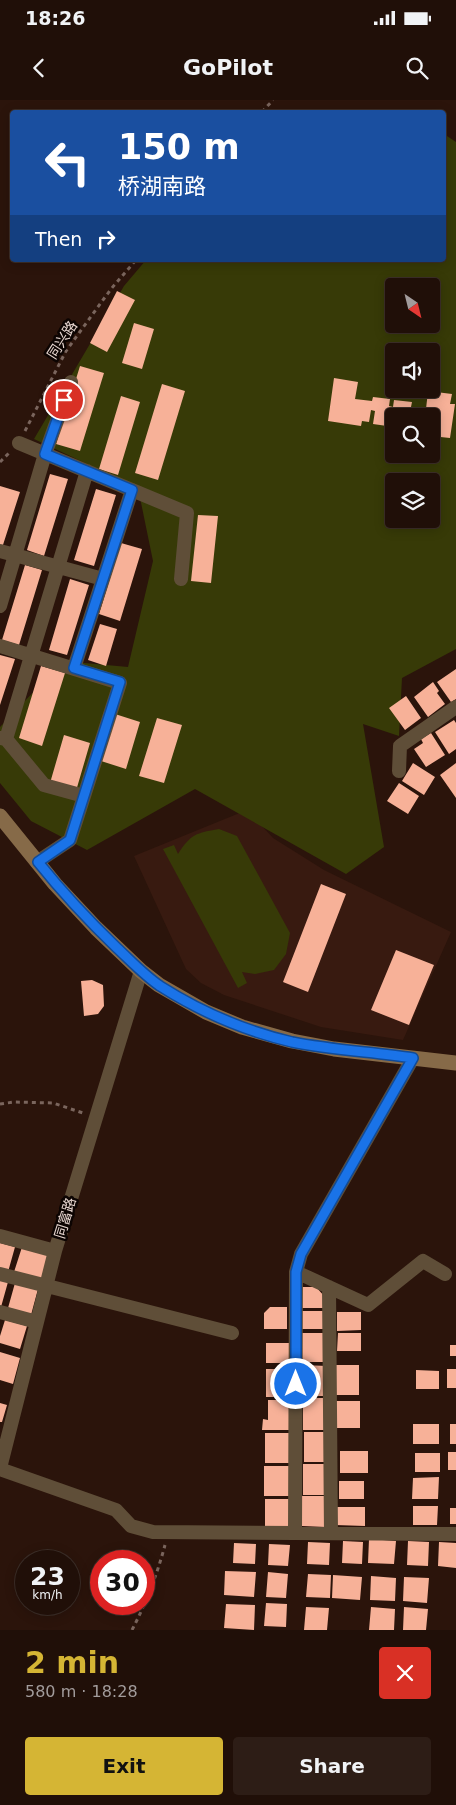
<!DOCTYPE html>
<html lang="en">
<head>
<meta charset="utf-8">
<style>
	:root { --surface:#200f08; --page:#2d1d16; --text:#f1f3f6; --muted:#a29c9c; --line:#3d2f29; --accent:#d5b534 }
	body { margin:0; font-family:"DejaVu Sans","Noto Sans SC",sans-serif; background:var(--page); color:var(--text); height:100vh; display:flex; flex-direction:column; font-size:19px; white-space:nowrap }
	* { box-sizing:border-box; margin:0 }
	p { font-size:16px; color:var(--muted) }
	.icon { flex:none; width:28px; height:28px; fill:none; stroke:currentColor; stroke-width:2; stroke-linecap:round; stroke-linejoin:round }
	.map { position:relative; height:1530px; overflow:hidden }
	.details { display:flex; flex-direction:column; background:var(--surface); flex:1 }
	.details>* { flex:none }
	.top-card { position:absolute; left:10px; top:10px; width:436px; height:152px; border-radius:5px; box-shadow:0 2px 12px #0003,0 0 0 1px var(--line); background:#1a4fa0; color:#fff; overflow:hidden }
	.needle { width:32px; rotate:145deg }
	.fabs { position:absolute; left:385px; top:178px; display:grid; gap:10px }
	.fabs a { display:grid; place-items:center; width:55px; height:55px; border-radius:5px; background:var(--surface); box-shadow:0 2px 12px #0003,0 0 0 1px var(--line); font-size:25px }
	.speed { position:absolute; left:15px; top:1450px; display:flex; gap:10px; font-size:25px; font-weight:700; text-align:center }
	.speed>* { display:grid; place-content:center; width:65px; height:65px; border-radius:50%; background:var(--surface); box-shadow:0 2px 12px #0003,0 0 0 1px var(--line); line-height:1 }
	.speed small { font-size:12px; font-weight:400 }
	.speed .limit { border:8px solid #d22; background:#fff; color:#111 }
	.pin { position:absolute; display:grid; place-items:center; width:42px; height:42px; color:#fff; margin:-21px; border:2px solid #fff; border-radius:50%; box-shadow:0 1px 5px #0007 }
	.me { position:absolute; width:55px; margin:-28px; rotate:0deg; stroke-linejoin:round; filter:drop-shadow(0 0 4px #0008) }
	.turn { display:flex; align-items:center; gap:18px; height:105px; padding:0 25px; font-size:22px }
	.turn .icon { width:65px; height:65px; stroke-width:2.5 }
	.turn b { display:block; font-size:35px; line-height:42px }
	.then { display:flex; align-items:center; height:48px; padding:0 25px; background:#0003; gap:10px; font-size:19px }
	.round { display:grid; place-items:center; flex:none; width:52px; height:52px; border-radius:5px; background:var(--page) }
	.overview { display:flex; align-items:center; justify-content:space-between; height:85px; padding:0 25px }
	h1 { font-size:30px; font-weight:700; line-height:38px; color:var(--accent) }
	.cta { display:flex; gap:10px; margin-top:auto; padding:10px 25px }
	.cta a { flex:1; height:58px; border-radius:5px; background:var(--accent); color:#111; font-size:20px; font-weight:700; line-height:58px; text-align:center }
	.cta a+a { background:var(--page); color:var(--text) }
	.status { display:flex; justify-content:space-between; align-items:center; height:35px; padding:0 25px; background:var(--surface); direction:ltr }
	.status svg { height:14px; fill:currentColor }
	header { display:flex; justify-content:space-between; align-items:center; height:65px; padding:0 25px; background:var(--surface); font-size:22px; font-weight:700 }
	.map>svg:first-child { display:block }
	.built { fill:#381a10 }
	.green { fill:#373a07; fill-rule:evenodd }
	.building { fill:#f7b198 }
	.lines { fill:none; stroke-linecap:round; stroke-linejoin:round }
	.path { stroke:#7a655d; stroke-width:3; stroke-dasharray:4 4; stroke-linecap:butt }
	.street { stroke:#5f4e38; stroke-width:14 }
	.secondary { stroke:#866a48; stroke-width:15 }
	.route-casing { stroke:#114b97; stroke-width:12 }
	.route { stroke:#1a73e8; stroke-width:9 }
	.labels { text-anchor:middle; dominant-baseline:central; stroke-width:5; stroke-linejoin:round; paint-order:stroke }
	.street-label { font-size:14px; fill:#e9d8d2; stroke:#0c0402 }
</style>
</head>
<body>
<div class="status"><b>18:26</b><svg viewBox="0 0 49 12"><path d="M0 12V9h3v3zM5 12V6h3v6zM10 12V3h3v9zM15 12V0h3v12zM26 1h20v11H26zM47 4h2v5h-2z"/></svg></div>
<header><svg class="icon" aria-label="back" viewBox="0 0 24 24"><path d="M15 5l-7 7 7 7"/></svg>GoPilot<svg class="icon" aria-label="search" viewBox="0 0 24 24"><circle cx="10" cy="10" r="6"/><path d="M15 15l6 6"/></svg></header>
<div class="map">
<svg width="456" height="1530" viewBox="0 0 456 1530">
	<rect width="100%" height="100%" fill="#2b140b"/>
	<path class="built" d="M247,710L273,738L324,770L451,832L403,940L321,927L224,895L201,883L186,869L134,756Z"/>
	<path class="green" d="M444,34L456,42V549L402,578L399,636L363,624L384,747L346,774L195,689L87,750L31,721L0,683V627L63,561L128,567L153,461L138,388L34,339L124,186L146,160H444ZM394,186H431V224H394ZM394,251H431V289H394ZM394,316H431V354H394ZM394,381H431V419H394Z
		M219,729L237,736L290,833L286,854L274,870L255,874L242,872L247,883L238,888L163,749L174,745L178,754C191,734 196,733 219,729Z"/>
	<path class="building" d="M117,191L135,200L107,252L90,243Z
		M134,223L154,229L142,269L122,263Z
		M80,266L104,273L80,351L56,344Z
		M334,278L358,282L355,299L372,301L373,297L390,299L389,306L393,307L394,300L412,302L411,307L426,309L428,291L452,294L450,304H455L450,338L431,336V316H394V327L373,324L375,311L371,310L369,322L362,321L361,326L328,321Z
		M162,284L185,291L158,380L135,373Z
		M121,296L140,302L118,375L99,369Z
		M50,374L68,379L44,456L27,450Z
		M0,386L20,392L2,448H0Z
		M96,389L116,395L94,466L74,460Z
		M198,415L218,416L211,483L191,481Z
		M121,443L142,449L120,521L99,514Z
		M25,465L42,470L19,545L2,540Z
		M70,479L89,485L67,555L49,550Z
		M100,524L117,529L106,566L88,560Z
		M0,555L15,559L0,605Z
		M41,566L65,573L42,646L19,638Z
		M456,569V599L451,602L437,582Z
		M433,582L439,591L437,593L445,604L428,617L414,597Z
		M406,596L421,618L405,630L389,608Z
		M115,614L140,622L126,669L101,661Z
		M157,618L182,625L164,683L139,676Z
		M454,620L456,623V649L449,654L435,632Z
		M431,633L445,655L426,667L414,649L423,643L421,639Z
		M64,635L90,643L76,691L50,683Z
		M413,663L435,677L424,695L402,681Z
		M456,663V698L440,675Z
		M399,683L419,696L408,714L387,701Z
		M321,784L346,794L308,892L283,882Z
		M396,850L434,865L409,925L371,910Z
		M92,880L103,885L104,906L98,914L84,916L81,881Z
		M0,1143L15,1147L8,1172L0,1169Z
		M22,1147L49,1155L41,1180L14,1172Z
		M0,1180L8,1182L1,1207H0Z
		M15,1183L38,1189L31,1215L8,1208Z
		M299,1187H316L325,1197V1208H299Z
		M270,1207H287V1229H264V1213Z
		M299,1211H325V1229H298Z
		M337,1212H361V1230L337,1231Z
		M5,1220L27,1226L20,1249L0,1243V1236Z
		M302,1233H325V1262H302Z
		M338,1233H361V1251H337Z
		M266,1243H290V1263H266Z
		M450,1245H456V1256H450Z
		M0,1252L20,1258L13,1284L0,1280Z
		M303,1265L327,1266V1296H303Z
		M333,1265H359V1295H333Z
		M266,1269H290L289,1297H266Z
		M447,1269H456V1288H447Z
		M416,1270L439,1271V1289H416Z
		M303,1298H327V1330H303Z
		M268,1300H290L289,1330H262L263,1319L268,1320Z
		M333,1301H360V1328H333Z
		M0,1303L7,1305L2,1322H0Z
		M413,1324H439V1344H413Z
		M450,1324H456V1344H450Z
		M304,1332H327V1362H304Z
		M265,1333H289V1363H265Z
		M340,1351H368V1373H340Z
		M448,1352H456V1370H448Z
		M415,1353H440V1372H415Z
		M303,1364H327V1395H303Z
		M264,1366H290V1396H264Z
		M439,1377L438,1399H412L413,1378Z
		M339,1381H364V1399H339Z
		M302,1396H326V1427L302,1426Z
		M265,1399H289V1428H265Z
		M413,1406H438L437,1425H413Z
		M335,1407H365V1426L335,1425Z
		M450,1408H456V1424H450Z
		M369,1439L396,1441L394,1464L368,1463Z
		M343,1441L363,1442L362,1464L342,1463Z
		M408,1441L429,1442L428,1466L407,1465Z
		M308,1442L330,1443L329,1465L307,1464Z
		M439,1442L456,1443V1468L438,1466Z
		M234,1443L256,1444L255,1464L233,1463Z
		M269,1444L290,1445L288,1466L268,1465Z
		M225,1471L256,1472L254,1497L224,1495Z
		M268,1472L288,1474L286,1498L266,1497Z
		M308,1474L331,1475L330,1498L306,1497Z
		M333,1475L362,1477L360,1500L332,1498Z
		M371,1476L396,1478L395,1501L370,1500Z
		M404,1477L429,1478L427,1503L403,1501Z
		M266,1503L287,1504L286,1527L264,1526Z
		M226,1504L255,1505L254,1530L224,1528Z
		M306,1507L329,1508L327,1530H304Z
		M371,1507L395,1509L394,1530H369Z
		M404,1507L428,1509L426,1530H403Z"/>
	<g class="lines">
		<path class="path" d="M262,12L273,0
			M25,331L66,251L111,189L136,160
			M0,362L10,352
			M0,1004L14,1002L53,1003L83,1013
			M132,1530C146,1503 157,1475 165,1445"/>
		<path class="street" d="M19,343L187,413L181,479
			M0,451L103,479
			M0,506L45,354L71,282
			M0,546L120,583L70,740L37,762
			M74,568L132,390
			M0,638L6,639L44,685L84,696
			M6,639L87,371
			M399,671L400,646L456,607
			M0,1136L55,1151
			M296,1172L368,1205L423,1161L445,1174
			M0,1174L232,1233
			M329,1187L331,1433
			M0,1212L37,1222
			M0,1368L55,1151L141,871
			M0,1369L116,1410L131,1426L153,1432L456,1434
			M295,1433L296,1172L301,1154L413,958"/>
		<path class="secondary" d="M0,716L55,784L96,828L141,871L159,885L206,912L242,927L292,941L334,949L456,963"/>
	</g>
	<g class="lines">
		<defs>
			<path id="route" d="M64,300L45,354L132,390L74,568L120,582L70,740L38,762C62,792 89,821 117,848C131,861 144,875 160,886C201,912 245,931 292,942C332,950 373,952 413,958L301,1154L296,1172V1284"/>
		</defs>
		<use href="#route" class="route-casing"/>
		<use href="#route" class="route"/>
	</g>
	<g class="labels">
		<g class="street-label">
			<text transform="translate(62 240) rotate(-57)">同兴路</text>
			<text transform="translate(65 1118) rotate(-73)">同富路</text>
		</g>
	</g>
</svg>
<div class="fabs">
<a><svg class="needle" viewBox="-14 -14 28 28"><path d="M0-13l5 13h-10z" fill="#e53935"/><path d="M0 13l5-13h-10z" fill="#a29c9c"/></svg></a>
<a><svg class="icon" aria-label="sound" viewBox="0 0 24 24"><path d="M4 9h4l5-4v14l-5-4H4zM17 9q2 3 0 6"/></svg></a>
<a><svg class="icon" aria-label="search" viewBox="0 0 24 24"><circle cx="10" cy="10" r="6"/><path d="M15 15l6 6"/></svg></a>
<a><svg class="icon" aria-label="layers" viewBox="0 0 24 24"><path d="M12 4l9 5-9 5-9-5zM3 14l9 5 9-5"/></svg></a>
</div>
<div class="speed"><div>23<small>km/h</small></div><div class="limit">30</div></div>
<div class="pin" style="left:64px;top:300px;background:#d93025"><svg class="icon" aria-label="arrive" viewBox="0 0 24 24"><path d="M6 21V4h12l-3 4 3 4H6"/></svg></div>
<svg class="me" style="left:296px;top:1284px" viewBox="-20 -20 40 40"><circle r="17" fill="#1a73e8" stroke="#fff" stroke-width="3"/><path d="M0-11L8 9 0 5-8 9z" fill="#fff"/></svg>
<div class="top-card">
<div class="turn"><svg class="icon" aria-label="left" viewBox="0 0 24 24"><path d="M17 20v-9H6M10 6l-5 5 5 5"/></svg><div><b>150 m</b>桥湖南路</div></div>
<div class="then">Then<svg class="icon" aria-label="right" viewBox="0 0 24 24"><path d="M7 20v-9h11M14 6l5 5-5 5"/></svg></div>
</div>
</div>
<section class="details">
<div class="overview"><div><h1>2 min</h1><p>580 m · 18:28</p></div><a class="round" style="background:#d93025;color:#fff"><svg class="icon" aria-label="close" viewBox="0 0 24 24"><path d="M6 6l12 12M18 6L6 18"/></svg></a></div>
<div class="cta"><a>Exit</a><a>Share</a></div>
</section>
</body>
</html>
